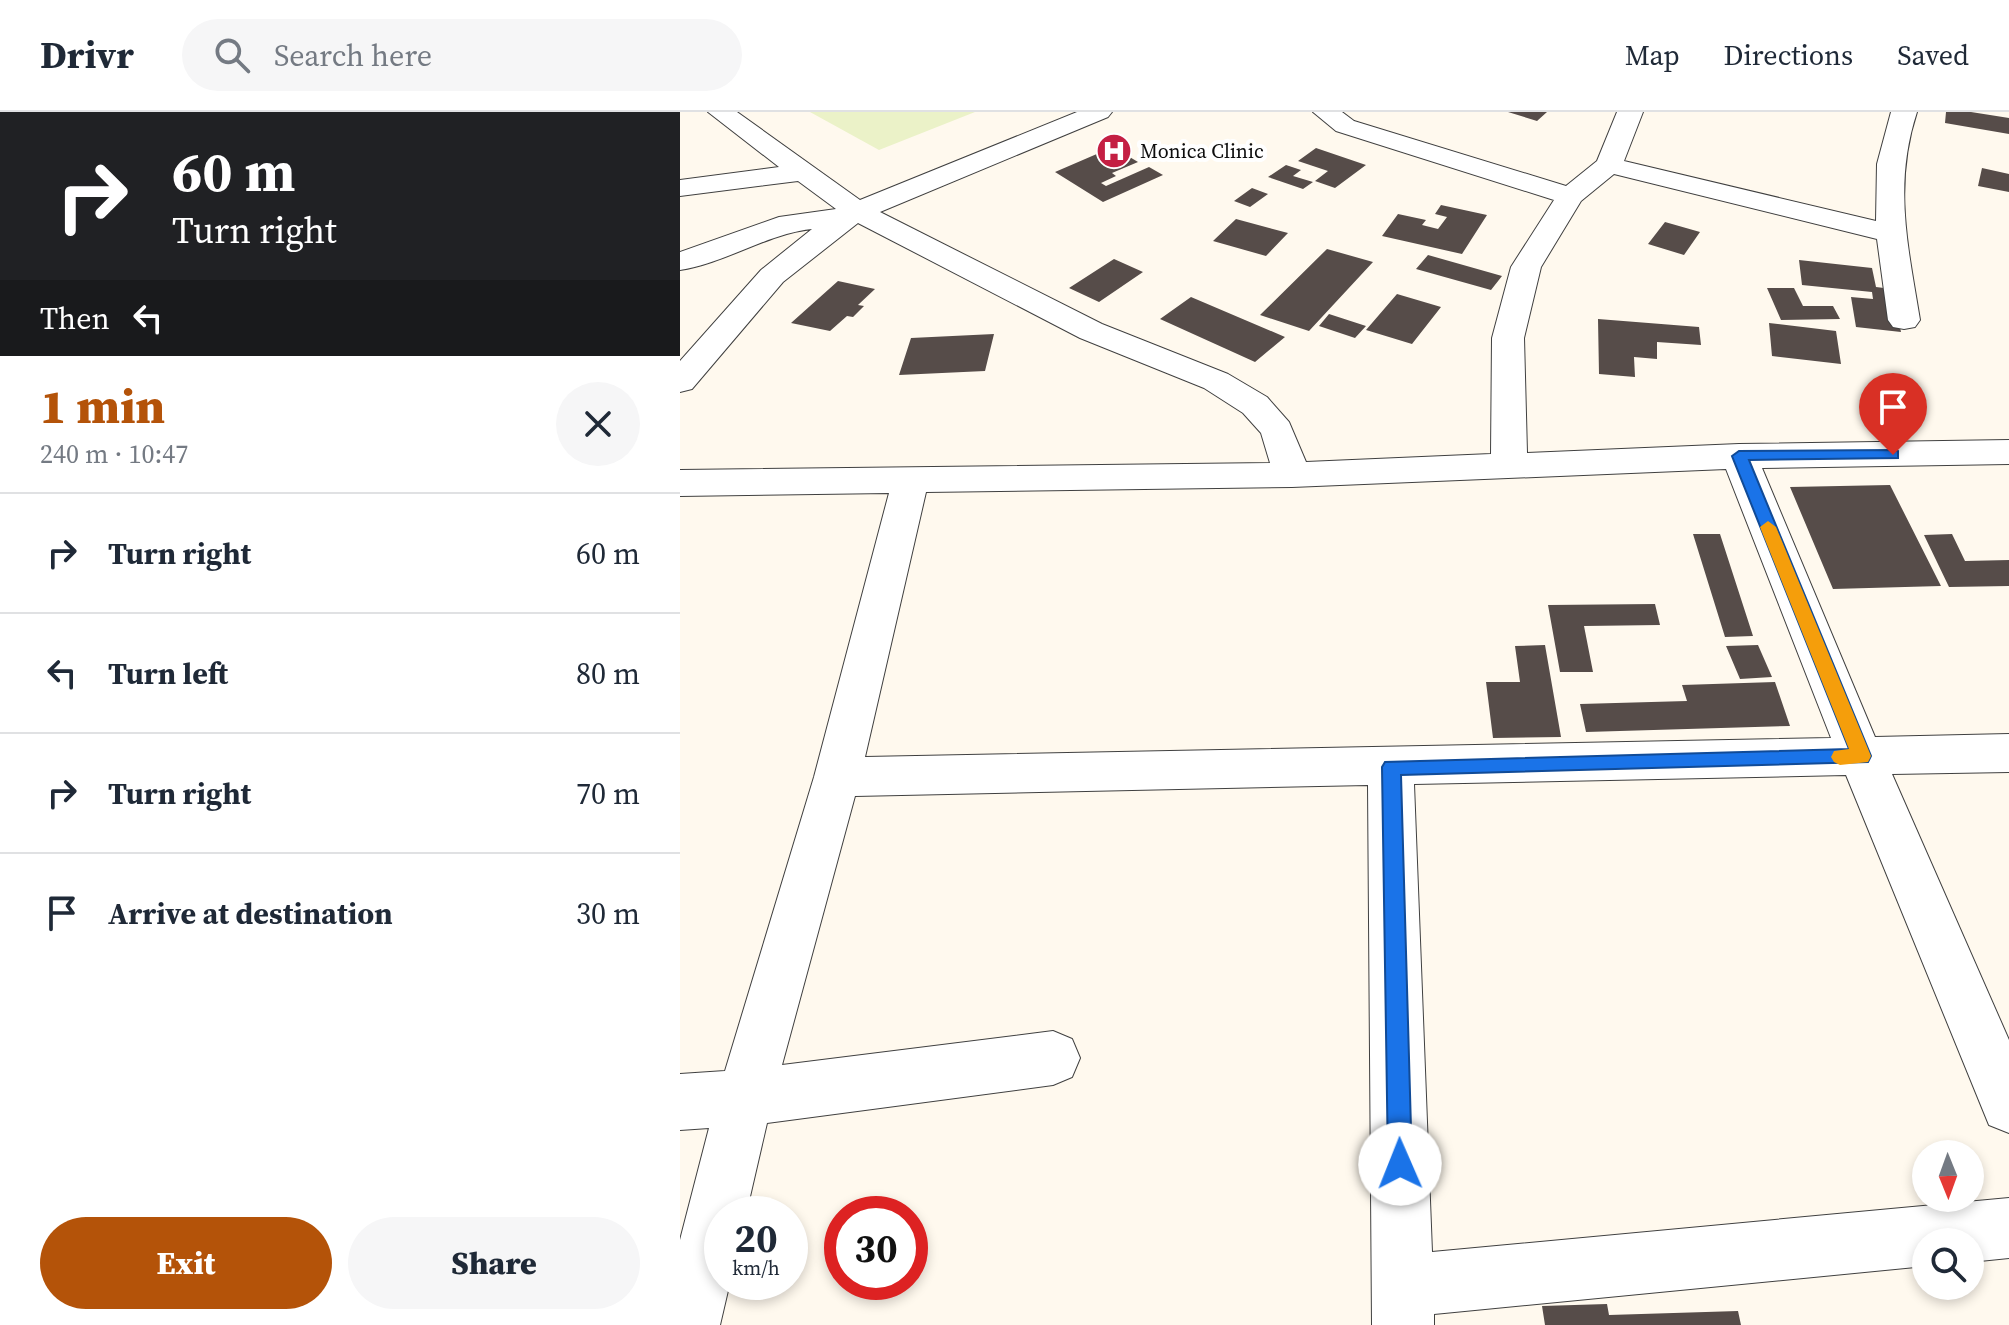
<!DOCTYPE html>
<html lang="en">
<head>
<meta charset="utf-8">
<style>
	:root { --surface:#fff; --page:#f6f6f7; --text:#1f2937; --muted:#747a83; --line:#e0e1e3; --accent:#b45309 }
	body { margin:0; font-family:"Source Serif 4",serif; background:var(--page); color:var(--text); height:100vh; display:flex; flex-direction:column; font-size:30px; white-space:nowrap }
	* { box-sizing:border-box; margin:0 }
	p { font-size:26px; color:var(--muted) }
	.icon { flex:none; width:44px; height:44px; fill:none; stroke:currentColor; stroke-width:2; stroke-linecap:round; stroke-linejoin:round }
	.map { position:relative; flex:1; overflow:hidden }
	.sheet { display:flex; flex-direction:column; background:var(--surface); width:680px }
	.sheet>* { flex:none }
	.guide { background:#202124; color:#fff; overflow:hidden }
	.needle { width:52px; rotate:179deg }
	.fabs { position:absolute; left:1232px; top:1028px; display:grid; gap:16px }
	.fabs a { display:grid; place-items:center; width:72px; height:72px; border-radius:50%; background:var(--surface); box-shadow:0 4px 12px #0003; font-size:40px }
	.speed { position:absolute; left:24px; top:1084px; display:flex; gap:16px; font-size:40px; font-weight:700; text-align:center }
	.speed>* { display:grid; place-content:center; width:104px; height:104px; border-radius:50%; background:var(--surface); box-shadow:0 4px 12px #0003; line-height:1 }
	.speed small { font-size:20px; font-weight:400 }
	.speed .limit { border:12px solid #d22; background:#fff; color:#111 }
	.pin { position:absolute; display:grid; place-items:center; width:68px; height:68px; color:#fff; margin:-82px -34px; border-radius:50% 50% 50% 0; rotate:-45deg; box-shadow:0 0 8px #0007 }
	.pin .icon { rotate:45deg }
	.me { position:absolute; width:88px; margin:-44px; rotate:359deg; stroke-linejoin:round; filter:drop-shadow(0 0 6px #0008) }
	.turn { display:flex; align-items:center; gap:28px; height:168px; padding:0 40px; font-size:36px }
	.turn .icon { width:104px; height:104px; stroke-width:2.5 }
	.turn b { display:block; font-size:56px; line-height:68px }
	.then { display:flex; align-items:center; height:76px; padding:0 40px; background:#0003; gap:16px; font-size:30px }
	.round { display:grid; place-items:center; flex:none; width:84px; height:84px; border-radius:42px; background:var(--page) }
	.head { display:flex; align-items:center; justify-content:space-between; height:136px; padding:0 40px }
	h1 { font-size:48px; font-weight:800; line-height:60px; color:var(--accent) }
	.cta { display:flex; gap:16px; margin-top:auto; padding:16px 40px }
	.cta a { flex:1; height:92px; border-radius:48px; background:var(--accent); color:#fff; font-size:32px; font-weight:800; line-height:92px; text-align:center }
	.cta a+a { background:var(--page); color:var(--text) }
	ul { padding:0; list-style:none }
	li { display:flex; align-items:center; gap:24px; height:120px; padding:0 40px; border-top:2px solid var(--line) }
	li div { flex:1 }
	li b { display:block; font-size:30px }
	li em { font-style:normal }
	header { display:flex; align-items:center; gap:48px; box-sizing:border-box; height:112px; padding:0 40px; background:var(--surface); border-bottom:2px solid var(--line) }
	header strong { font-size:38px }
	nav { display:flex; gap:44px; margin-inline-start:auto; font-size:28px }
	.search { width:560px; height:72px; background:var(--page); display:flex; align-items:center; gap:20px; box-sizing:border-box; padding:0 28px; border-radius:44px; color:var(--muted); font-size:30px }
	main { display:flex; flex:1; min-height:0 }
	.map>svg:first-child { display:block }
	.pitch { fill:#ebf2c8 }
	.building { fill:#564c49 }
	.lines { fill:none; stroke-linecap:round; stroke-linejoin:round }
	.minor-casing { stroke:#404040; stroke-width:2 }
	.minor { fill:#fff; fill-rule:evenodd }
	.route { fill:#1a73e8; stroke:#114b97; stroke-width:2 }
	.slow { fill:#f59e0b }
	.labels { text-anchor:middle; dominant-baseline:central; stroke-width:8; stroke-linejoin:round; paint-order:stroke }
	.far-poi-label { font-size:20px; fill:#0d0d0d; stroke:#fff; text-anchor:start }
</style>
</head>
<body>
<header>
<strong>Drivr</strong>
<div class="search"><svg class="icon" aria-label="search" viewBox="0 0 24 24"><circle cx="10" cy="10" r="6"/><path d="M15 15l6 6"/></svg>Search here</div>
<nav><a>Map</a><a>Directions</a><a>Saved</a></nav>
</header>
<main>
<section class="sheet">
<div class="guide">
<div class="turn"><svg class="icon" aria-label="right" viewBox="0 0 24 24"><path d="M7 20v-9h11M14 6l5 5-5 5"/></svg><div><b>60 m</b>Turn right</div></div>
<div class="then">Then<svg class="icon" aria-label="left" viewBox="0 0 24 24"><path d="M17 20v-9H6M10 6l-5 5 5 5"/></svg></div>
</div>
<div class="head"><div><h1>1 min</h1><p>240 m · 10:47</p></div><a class="round"><svg class="icon" aria-label="close" viewBox="0 0 24 24"><path d="M6 6l12 12M18 6L6 18"/></svg></a></div>
<ul>
<li><svg class="icon" aria-label="right" viewBox="0 0 24 24"><path d="M7 20v-9h11M14 6l5 5-5 5"/></svg><div><b>Turn right</b></div><em>60 m</em></li>
<li><svg class="icon" aria-label="left" viewBox="0 0 24 24"><path d="M17 20v-9H6M10 6l-5 5 5 5"/></svg><div><b>Turn left</b></div><em>80 m</em></li>
<li><svg class="icon" aria-label="right" viewBox="0 0 24 24"><path d="M7 20v-9h11M14 6l5 5-5 5"/></svg><div><b>Turn right</b></div><em>70 m</em></li>
<li><svg class="icon" aria-label="arrive" viewBox="0 0 24 24"><path d="M6 21V4h12l-3 4 3 4H6"/></svg><div><b>Arrive at destination</b></div><em>30 m</em></li>
</ul>
<div class="cta"><a>Exit</a><a>Share</a></div>
</section>
<div class="map">
<svg width="1329" height="1213" viewBox="0 0 1329 1213">
	<rect width="100%" height="100%" fill="#fff9ee"/>
	<path class="pitch" d="M130,0H295L199,38Z"/>
	<path class="building" d="M828,0H867L857,9Z
		M1266,0H1291L1329,6V22L1265,11Z
		M433,35L458,50L432,61L436,64L421,71L426,74L469,55L483,63L423,90L375,60Z
		M636,36L686,53L655,76L635,69L648,59L618,49Z
		M606,53L621,58L613,64L633,70L623,77L588,65Z
		M1302,56L1329,62V80L1298,74Z
		M572,76L588,82L570,95L554,89Z
		M761,93L807,103L782,142L702,124L718,102L746,108L742,113L758,117L767,105L755,102Z
		M556,107L608,121L586,144L533,129Z
		M985,110L1020,120L1004,143L968,132Z
		M647,137L693,150L629,219L580,203Z
		M748,143L822,164L811,178L736,157Z
		M434,147L463,160L419,190L389,176Z
		M1119,148L1192,156L1196,175L1212,177L1221,220L1176,215L1171,185L1193,187L1192,180L1122,173Z
		M158,169L195,177L178,193L184,194L173,205L167,204L150,219L111,211Z
		M1087,176H1114L1123,194H1153L1160,207L1101,208Z
		M717,182L761,195L732,232L686,218Z
		M511,185L605,225L575,250L480,207Z
		M649,202L686,214L675,226L639,214Z
		M918,207L1019,215L1021,233L977,230V247L954,245L955,265L919,262Z
		M1089,211L1156,219L1161,252L1092,244Z
		M314,222L305,259L219,263L231,226Z
		M1210,373L1261,474L1153,477L1110,375Z
		M1013,422H1040L1073,524L1045,525Z
		M1272,422L1285,449L1329,448V474L1269,475L1244,423Z
		M975,492L980,513L904,514L913,560H880L868,493Z
		M865,533L881,625L813,626L806,570H840L835,534Z
		M1078,533L1092,565L1060,567L1046,534Z
		M1095,570L1110,614L906,620L900,592L1007,589L1002,573Z
		M927,1192L929,1203L1058,1199L1061,1213H865L862,1194Z"/>
	<g class="lines">
		<defs>
			<path id="minor" d="M28,0H57L180,88L397,0H432L428,5L200,100L422,212L548,262L587,285L609,310L626,350L811,342L812,226L831,155L874,88L656,19L633,0H662L674,9L886,74L917,49L937,0H963L944,49L1196,109L1197,52L1211,0H1237C1213,73 1228,134 1240,208L1235,215L1224,217L1213,215L1208,208L1197,127L934,62L901,89L861,155L844,226L847,341L1059,332L1329,328V352L1082,356L1195,625L1329,622V660L1212,662L1329,928V1021L1309,1013L1166,663L734,672L752,1140L1329,1086V1146L1290,1150V1130H1246V1154L754,1202V1213H692L688,673L175,684L102,953L373,919L392,927L400,946L392,965L373,973L87,1011L66,1102H42V1170H50L40,1213H0V1128L29,1016L0,1018V962L45,959L134,665L209,381L0,384V358L590,351L581,321L563,301L524,276L400,226L178,111L103,170L12,277L0,280V249L81,158L132,117C86,122 46,151 0,158V140L99,105L156,97L118,69L0,84V68L99,55ZM1046,357L1151,626L185,645L246,380L612,375Z"/>
		</defs>
		<use href="#minor" class="minor-casing"/>
		<use href="#minor" class="minor"/>
	</g>
	<path class="route" d="M1213,338L1218,339V346L1069,348L1191,644L1188,650L721,663L732,1052L728,1061L720,1064L712,1061L708,1052L702,655L705,650L1169,637L1052,344L1059,339Z"/>
	<path class="slow" d="M1088,409L1096,415L1191,644L1188,650L1160,653L1154,650L1151,645L1154,639L1169,637L1080,415Z"/>
	<defs>
		<symbol id="hospital-disc" viewBox="-11 -11 22 22"><circle r="9.5" fill="#c41f43" stroke="#fff"/><path d="M-5-5h3v3.5h4V-5h3V5h-3V1.5h-4V5h-3Z" fill="#fff"/></symbol>
	</defs>
	<g fill-rule="evenodd">
		<use href="#hospital-disc" x="414" y="19" width="40" height="40"/>
	</g>
	<g class="labels">
		<g class="far-poi-label">
			<text x="460" y="39">Monica Clinic</text>
		</g>
	</g>
</svg>
<div class="fabs">
<a><svg class="needle" viewBox="-14 -14 28 28"><path d="M0-13l5 13h-10z" fill="#e53935"/><path d="M0 13l5-13h-10z" fill="#747a83"/></svg></a>
<a><svg class="icon" aria-label="search" viewBox="0 0 24 24"><circle cx="10" cy="10" r="6"/><path d="M15 15l6 6"/></svg></a>
</div>
<div class="speed"><div>20<small>km/h</small></div><div class="limit">30</div></div>
<div class="pin" style="left:1213px;top:343px;background:#d93025"><svg class="icon" aria-label="arrive" viewBox="0 0 24 24"><path d="M6 21V4h12l-3 4 3 4H6"/></svg></div>
<svg class="me" style="left:720px;top:1052px" viewBox="-20 -20 40 40"><circle r="19" fill="#fff"/><path d="M0-13L10 11 0 6-10 11z" fill="#1a73e8"/></svg>
</div>
</main>
</body>
</html>
